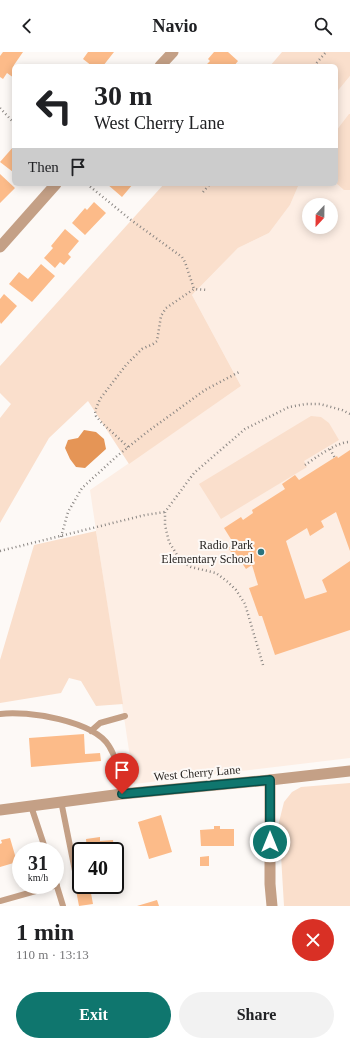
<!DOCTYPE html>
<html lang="en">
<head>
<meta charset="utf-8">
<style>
	:root { --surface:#fff; --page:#f2f2f2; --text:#202124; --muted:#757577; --accent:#0f766e }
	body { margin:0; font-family:"Times New Roman",serif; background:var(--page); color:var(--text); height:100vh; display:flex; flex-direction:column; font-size:15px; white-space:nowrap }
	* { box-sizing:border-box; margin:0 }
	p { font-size:13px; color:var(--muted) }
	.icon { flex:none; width:22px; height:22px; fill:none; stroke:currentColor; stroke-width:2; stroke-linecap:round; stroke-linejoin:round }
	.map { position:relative; height:854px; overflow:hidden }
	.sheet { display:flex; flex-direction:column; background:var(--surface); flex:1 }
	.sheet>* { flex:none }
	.banner { position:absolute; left:12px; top:12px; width:326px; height:122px; border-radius:6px; box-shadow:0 2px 10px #0003; background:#fff; color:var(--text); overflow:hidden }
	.needle { width:26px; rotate:202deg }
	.buttons { position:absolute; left:302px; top:146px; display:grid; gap:8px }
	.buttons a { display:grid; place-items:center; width:36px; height:36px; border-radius:50%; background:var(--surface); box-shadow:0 2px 10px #0003; font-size:20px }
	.speed { position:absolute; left:12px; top:790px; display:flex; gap:8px; font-size:20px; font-weight:700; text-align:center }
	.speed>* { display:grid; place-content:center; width:52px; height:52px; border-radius:50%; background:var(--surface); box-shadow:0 2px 10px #0003; line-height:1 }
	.speed small { font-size:10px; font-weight:400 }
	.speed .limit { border:2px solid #111; border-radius:6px; background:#fff; color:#111 }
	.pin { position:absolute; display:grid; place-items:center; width:34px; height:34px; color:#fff; margin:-41px -17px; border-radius:50% 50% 50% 0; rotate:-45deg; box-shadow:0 0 4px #0007 }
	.pin .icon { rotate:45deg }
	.me { position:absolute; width:44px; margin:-22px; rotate:0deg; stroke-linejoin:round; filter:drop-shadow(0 0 3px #0008) }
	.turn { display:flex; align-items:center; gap:14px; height:84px; padding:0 16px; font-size:18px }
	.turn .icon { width:52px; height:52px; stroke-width:2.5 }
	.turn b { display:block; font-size:28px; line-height:34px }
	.then { display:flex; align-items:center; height:38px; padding:0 16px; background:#0003; gap:8px; font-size:15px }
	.round { display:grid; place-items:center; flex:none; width:42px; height:42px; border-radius:21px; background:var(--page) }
	.overview { display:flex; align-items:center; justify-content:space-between; height:68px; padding:0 16px }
	h1 { font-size:24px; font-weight:600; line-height:30px }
	.action { display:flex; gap:8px; margin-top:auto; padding:8px 16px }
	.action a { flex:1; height:46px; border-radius:24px; background:var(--accent); color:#fff; font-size:16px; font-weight:600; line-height:46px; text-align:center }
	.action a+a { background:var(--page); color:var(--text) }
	header { display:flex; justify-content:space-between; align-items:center; height:52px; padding:0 16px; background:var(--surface); font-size:18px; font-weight:600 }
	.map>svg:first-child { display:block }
	.built { fill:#fdeee4; fill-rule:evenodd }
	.green { fill:#fadfcc }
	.water { fill:#e59556 }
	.building { fill:#fcbb89 }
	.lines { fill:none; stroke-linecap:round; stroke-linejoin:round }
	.path { stroke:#8a8683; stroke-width:2.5; stroke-dasharray:1 3; stroke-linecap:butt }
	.service { stroke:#c4a086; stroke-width:6 }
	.minor { stroke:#c4a086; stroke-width:11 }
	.tertiary { stroke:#c4a086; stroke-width:11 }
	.route-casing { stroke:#0a4d48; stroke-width:10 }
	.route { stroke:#0f766e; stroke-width:7 }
	.poi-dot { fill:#2a737d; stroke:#fdf9f6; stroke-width:1.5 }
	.labels { text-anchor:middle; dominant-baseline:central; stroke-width:4; stroke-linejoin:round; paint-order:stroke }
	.poi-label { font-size:12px; fill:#231f1c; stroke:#fdf9f6; text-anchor:end }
	.street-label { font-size:12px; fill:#231f1c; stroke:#fdf9f6 }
</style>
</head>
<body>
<header><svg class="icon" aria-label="back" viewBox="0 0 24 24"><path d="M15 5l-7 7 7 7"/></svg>Navio<svg class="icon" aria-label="search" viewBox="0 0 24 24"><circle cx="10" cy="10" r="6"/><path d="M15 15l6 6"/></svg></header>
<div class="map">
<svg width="350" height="854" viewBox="0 0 350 854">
	<rect width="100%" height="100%" fill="#fdf9f6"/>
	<path class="built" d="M350,24V706L134,732L90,438L241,334L192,243L238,196L269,181L290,153L299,132H336V41ZM309,153H331V175H309Z"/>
	<path class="green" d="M282,0H350V24L336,41V14H270Z
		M349,62H350V138H344L336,131V79Z
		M164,132H299L290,153L269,181L238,196L192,243L241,334L129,412L88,349L49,386L0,471V366L11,352L0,341V314Z
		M311,364L321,365L329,371L339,388L304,409L307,415L221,467L199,432Z
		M96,479L123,652L96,654L81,629L69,626L61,641L0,651V608L34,493Z
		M350,731V854H284L279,770L284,750L292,740L301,735Z"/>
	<path class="water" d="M84,378L96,380L104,387L106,397L85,416L76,415L70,407L65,396L68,388L78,386Z"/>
	<path class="building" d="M3,0H23L14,13V26L7,21L3,27L0,25V4Z
		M88,0H114L103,14H92L83,7Z
		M214,0H228L238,9L234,14H205L210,9L208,7Z
		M14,94V119L13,120L0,110Z
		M0,122L15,136L0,151Z
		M107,132H133L122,145Z
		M94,150L106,161L85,183L72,171L85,156L87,158Z
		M65,177L79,189L68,202L71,205L64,213L60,210L55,216L44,206L53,196L51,194Z
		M41,212L55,224L32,250L9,232L19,220L28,227Z
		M4,242L17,254L1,272L0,270V247Z
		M350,398V499L336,460L321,469L324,475L310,484L307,476L286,489L305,547L327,540L322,528L350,509V578L275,603L262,564H259L249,536L258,533L252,513L246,517L236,502L234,504L228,496L234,492L224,476L241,465L243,468L253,461L252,458L285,437L282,432L295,423L299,428L337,404L338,406Z
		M84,682L85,702L100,701L101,709L31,715L29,686Z
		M161,763L172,800L149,807L138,770Z
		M214,774H220V777H234V794H201L200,778L214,777Z
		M100,785V789L113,788L114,799H87L86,787Z
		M10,786L17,810L0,815V792L2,791L1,788Z
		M209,804V814H200V805Z
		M90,836L93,852L79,854L76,838Z
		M157,848L159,854H137Z"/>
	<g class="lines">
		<path class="path" d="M314,14L326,0
			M0,56L14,71
			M87,132L131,168L182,205L185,210L194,237
			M203,140L210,132
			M128,395L101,370L96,364L95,359L100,347L126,313L142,297L153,292L157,289L161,264L166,256L194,237L207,238
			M330,397L335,406
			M305,413C317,405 336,390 350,390
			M61,485L68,460L82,436L117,404L147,380L205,338L239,320
			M0,499L145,463L165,460
			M263,613L245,552L236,538L228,530L216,521L191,515L181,509L169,490L165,473V460L194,421L245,377L289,355L306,352H320L342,358L350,362"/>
		<path class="service" d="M0,662C27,658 94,669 109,694C118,708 119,725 122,742
			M91,679L100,671L125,664
			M61,749L77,829
			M31,754L46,799
			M55,828L63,854
			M0,849L57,833"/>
		<path class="minor" d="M160,14L173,0
			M0,195L56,132
			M270,728L350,719"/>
		<path class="tertiary" d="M0,758L122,742L270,728V832L272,854"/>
	</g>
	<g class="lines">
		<defs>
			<path id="route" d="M122,742L270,728V790"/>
		</defs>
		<use href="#route" class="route-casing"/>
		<use href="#route" class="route"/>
	</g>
	<circle class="poi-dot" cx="261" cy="500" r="4"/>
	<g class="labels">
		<g class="poi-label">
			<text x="253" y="493">Radio Park<tspan x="253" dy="14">Elementary School</tspan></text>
		</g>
		<g class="street-label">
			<text transform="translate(197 721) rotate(-5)">West Cherry Lane</text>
		</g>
	</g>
</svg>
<div class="buttons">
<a><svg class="needle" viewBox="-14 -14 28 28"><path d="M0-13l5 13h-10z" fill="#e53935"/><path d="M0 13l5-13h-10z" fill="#757577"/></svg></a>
</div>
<div class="speed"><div>31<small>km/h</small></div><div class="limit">40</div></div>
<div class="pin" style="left:122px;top:742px;background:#d93025"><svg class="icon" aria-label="arrive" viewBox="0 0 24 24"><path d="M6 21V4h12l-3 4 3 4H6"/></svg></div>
<svg class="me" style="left:270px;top:790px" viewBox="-20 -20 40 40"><circle r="17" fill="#0f766e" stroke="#fff" stroke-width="3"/><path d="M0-11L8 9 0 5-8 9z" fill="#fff"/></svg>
<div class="banner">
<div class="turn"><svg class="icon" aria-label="left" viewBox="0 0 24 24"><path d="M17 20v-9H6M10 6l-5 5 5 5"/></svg><div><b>30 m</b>West Cherry Lane</div></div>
<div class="then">Then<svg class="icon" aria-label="arrive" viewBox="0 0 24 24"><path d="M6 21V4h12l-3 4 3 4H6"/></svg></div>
</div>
</div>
<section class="sheet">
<div class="overview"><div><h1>1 min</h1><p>110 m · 13:13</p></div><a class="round" style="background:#d93025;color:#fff"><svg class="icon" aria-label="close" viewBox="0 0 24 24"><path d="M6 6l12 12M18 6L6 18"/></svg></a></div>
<div class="action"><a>Exit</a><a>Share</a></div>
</section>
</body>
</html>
